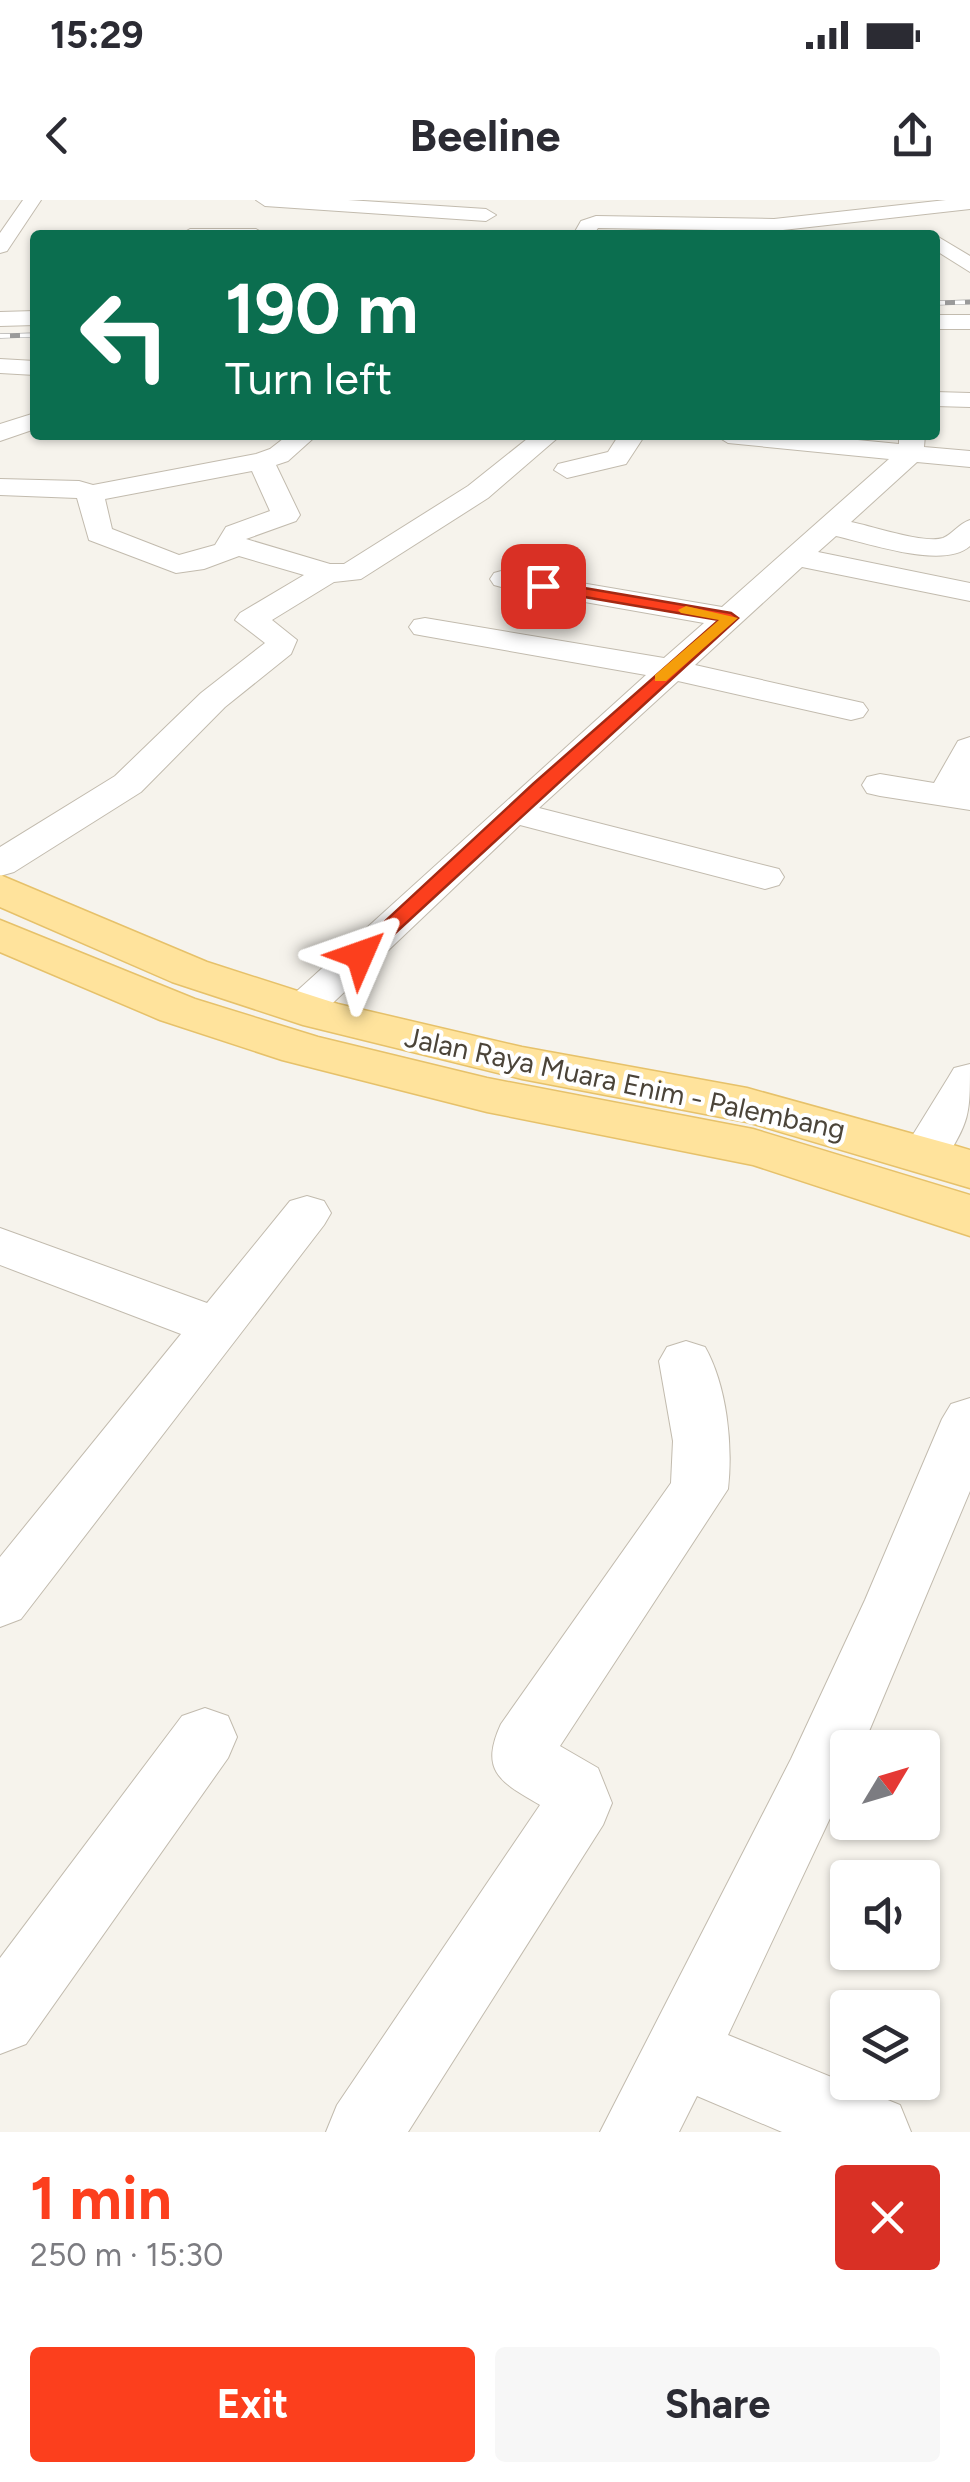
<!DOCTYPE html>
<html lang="en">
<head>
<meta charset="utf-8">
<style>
	:root { --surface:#fff; --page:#f7f7f7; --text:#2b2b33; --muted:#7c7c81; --accent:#fc3f1d }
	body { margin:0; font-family:Figtree,sans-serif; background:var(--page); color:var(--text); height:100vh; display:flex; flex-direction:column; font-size:38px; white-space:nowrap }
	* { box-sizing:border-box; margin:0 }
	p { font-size:32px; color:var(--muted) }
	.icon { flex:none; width:55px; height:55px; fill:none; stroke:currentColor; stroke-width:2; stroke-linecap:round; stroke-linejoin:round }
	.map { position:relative; height:1932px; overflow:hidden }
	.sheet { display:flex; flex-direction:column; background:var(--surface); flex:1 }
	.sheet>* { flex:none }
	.hud { position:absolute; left:30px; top:30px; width:910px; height:210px; border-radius:10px; box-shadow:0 2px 8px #0004; background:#0b6e4f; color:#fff; overflow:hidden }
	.needle { width:65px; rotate:52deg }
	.buttons { position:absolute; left:830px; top:1530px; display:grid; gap:20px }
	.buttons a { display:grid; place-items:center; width:110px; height:110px; border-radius:10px; background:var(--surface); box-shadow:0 2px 8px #0004; font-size:50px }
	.pin { position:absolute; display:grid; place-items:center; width:85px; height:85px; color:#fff; margin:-42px; border-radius:20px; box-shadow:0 5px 15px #0006 }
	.me { position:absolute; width:110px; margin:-55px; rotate:47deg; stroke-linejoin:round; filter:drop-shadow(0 0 8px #0008) }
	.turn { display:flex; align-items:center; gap:35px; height:210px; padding:0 30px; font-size:45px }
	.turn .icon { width:130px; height:130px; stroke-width:2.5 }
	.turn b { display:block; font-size:70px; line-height:85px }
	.round { display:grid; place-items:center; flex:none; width:105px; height:105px; border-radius:10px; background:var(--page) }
	.headline { display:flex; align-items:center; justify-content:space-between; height:170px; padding:0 30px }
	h1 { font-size:60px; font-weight:700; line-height:75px; color:var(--accent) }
	.action { display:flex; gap:20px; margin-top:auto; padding:20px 30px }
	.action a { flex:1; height:115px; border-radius:10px; background:var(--accent); color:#fff; font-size:40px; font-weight:700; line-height:115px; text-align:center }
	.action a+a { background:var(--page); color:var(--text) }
	.status { display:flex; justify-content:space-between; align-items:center; height:70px; padding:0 50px; background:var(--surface); direction:ltr }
	.status svg { height:28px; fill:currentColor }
	header { display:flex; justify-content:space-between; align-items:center; height:130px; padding:0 30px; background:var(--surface); font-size:45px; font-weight:700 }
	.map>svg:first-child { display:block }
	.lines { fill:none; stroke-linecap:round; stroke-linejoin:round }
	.minor-casing { stroke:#c2bbae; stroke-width:2 }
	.major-casing { stroke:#e6c16a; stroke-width:3 }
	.minor { fill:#fff; fill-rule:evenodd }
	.major { fill:#ffe39c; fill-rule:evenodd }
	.rail-casing { stroke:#9a9a9a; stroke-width:5 }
	.rail { stroke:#fff; stroke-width:4; stroke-dasharray:10; stroke-linecap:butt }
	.route { fill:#fc3f1d; stroke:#a42913; stroke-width:2.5 }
	.slow { fill:#f59e0b }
	.labels { text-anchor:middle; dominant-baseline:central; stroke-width:8; stroke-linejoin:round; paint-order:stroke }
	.street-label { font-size:28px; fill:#4b4439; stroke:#fff }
</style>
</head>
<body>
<div class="status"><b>15:29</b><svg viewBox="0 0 49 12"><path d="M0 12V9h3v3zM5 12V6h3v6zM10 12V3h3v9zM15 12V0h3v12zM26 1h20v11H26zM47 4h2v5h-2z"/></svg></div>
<header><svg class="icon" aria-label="back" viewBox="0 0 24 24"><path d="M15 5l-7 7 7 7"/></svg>Beeline<svg class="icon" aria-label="share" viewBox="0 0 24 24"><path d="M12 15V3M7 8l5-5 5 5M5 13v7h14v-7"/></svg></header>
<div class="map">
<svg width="970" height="1932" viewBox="0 0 970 1932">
	<rect width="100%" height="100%" fill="#f6f3ec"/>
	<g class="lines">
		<defs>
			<path id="minor" d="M23,0H41L7,51L0,53V33Z
				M256,0H348L486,9L496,15L486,21L265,6Z
				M946,0H970V9L774,31L598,28L593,35H573L581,21L596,16L774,19Z
				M190,29H256L266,35H180Z
				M935,35L970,56V72L935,50Z
				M35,111V125L0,126V112Z
				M935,115H970V129H935Z
				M0,159L35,161V175L0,173Z
				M935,192L970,193V207L935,206Z
				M35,213V229L0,241V224Z
				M288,235H317L288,261L276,265L300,315L296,321L246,339L330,364H344L468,286L532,235H561L488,298L361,379L334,382L272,420L297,440L291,454L225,507L141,592L14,672L0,676V647L115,576L201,493L265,443L235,420L240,413L304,375L239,356L204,369L176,373L89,340L77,298L0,295V279L79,281L93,285L256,254L270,249ZM252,271L270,311L226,327L215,345L179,355L112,329L105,299Z
				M619,235H645L626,264L567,278L554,270L558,264L608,252Z
				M715,235H806L899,244V235H925L924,247L970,251V267L917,262L851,322C872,326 924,344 943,338C953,334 958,324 970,320V346C944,370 868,343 836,336L818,352L970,383V401L802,367L695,465L863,503L868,510L863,517L851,520L678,481L539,608L779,669L784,677L779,685L765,689L520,625L317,818L302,822L287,818L281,809L287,800L646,475L425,436L414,434L409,427L414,420L425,418L664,458L704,423L505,388L494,385L490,379L494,373L505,370L722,407L889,259L728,243Z
				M970,537V610L880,596L867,593L862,585L867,577L880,574L934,583L958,541Z
				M970,864C970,916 970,920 942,965L925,970L908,965L901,954L948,878L954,868Z
				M307,996L324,1001L331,1013L324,1025L21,1419L0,1427V1357L181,1134L0,1065V1028L207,1103L290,1001Z
				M686,1141L705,1147C727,1186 733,1245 728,1289L560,1546L598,1568L612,1603L603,1625L408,1932H326L337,1905L540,1605C501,1582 479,1572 501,1524L671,1283L673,1241L659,1161L667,1147Z
				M970,1198V1291L862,1548H848V1580L728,1835L900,1905L911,1932H782L697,1896L679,1932H600L791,1559L865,1400L942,1219L951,1204Z
				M205,1508L228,1516L237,1537L228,1558L26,1844L0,1854V1758L182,1516Z"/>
			<path id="major" d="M0,675L207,762L338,804L522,847L747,888L953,945L970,950V988L747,922L522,879L303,825L172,782L0,707Z
				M0,720L195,799L318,837L487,878L753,929L970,995V1036L753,965L487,912L282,860L160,820L0,752Z"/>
		</defs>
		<use href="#minor" class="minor-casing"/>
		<use href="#major" class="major-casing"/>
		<use href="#minor" class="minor"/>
		<use href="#major" class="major"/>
		<defs>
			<path id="rail" d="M935,103L970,102
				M0,136L35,135"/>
		</defs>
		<use href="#rail" class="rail-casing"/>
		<use href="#rail" class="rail"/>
	</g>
	<path class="route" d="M543,381L731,413L738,418L367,759H353V751L533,584L719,420L538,389L536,386Z"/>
	<path class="slow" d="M686,406L738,418L666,481H655V475L719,420L681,413L678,410Z"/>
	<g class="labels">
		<g class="street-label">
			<text transform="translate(625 883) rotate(12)">Jalan Raya Muara Enim - Palembang</text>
		</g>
	</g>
</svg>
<div class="buttons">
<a><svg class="needle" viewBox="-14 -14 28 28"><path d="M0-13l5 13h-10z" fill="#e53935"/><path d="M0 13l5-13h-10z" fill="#7c7c81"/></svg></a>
<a><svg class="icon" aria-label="sound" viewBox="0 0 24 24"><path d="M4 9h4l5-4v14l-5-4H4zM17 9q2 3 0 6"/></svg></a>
<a><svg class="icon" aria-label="layers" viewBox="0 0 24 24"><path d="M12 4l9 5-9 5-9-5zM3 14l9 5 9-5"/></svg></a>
</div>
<div class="pin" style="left:543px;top:386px;background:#d93025"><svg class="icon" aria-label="arrive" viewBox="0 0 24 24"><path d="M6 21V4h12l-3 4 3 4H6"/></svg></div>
<svg class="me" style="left:360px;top:755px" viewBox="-20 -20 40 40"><path d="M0-17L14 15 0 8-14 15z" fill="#fc3f1d" stroke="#fff" stroke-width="4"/></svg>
<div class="hud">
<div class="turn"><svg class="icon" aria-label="left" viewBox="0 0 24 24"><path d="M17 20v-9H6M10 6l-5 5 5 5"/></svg><div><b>190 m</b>Turn left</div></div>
</div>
</div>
<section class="sheet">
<div class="headline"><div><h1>1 min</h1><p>250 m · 15:30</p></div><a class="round" style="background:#d93025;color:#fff"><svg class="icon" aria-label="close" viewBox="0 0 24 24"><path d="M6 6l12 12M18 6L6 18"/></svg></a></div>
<div class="action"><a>Exit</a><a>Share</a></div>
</section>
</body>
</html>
